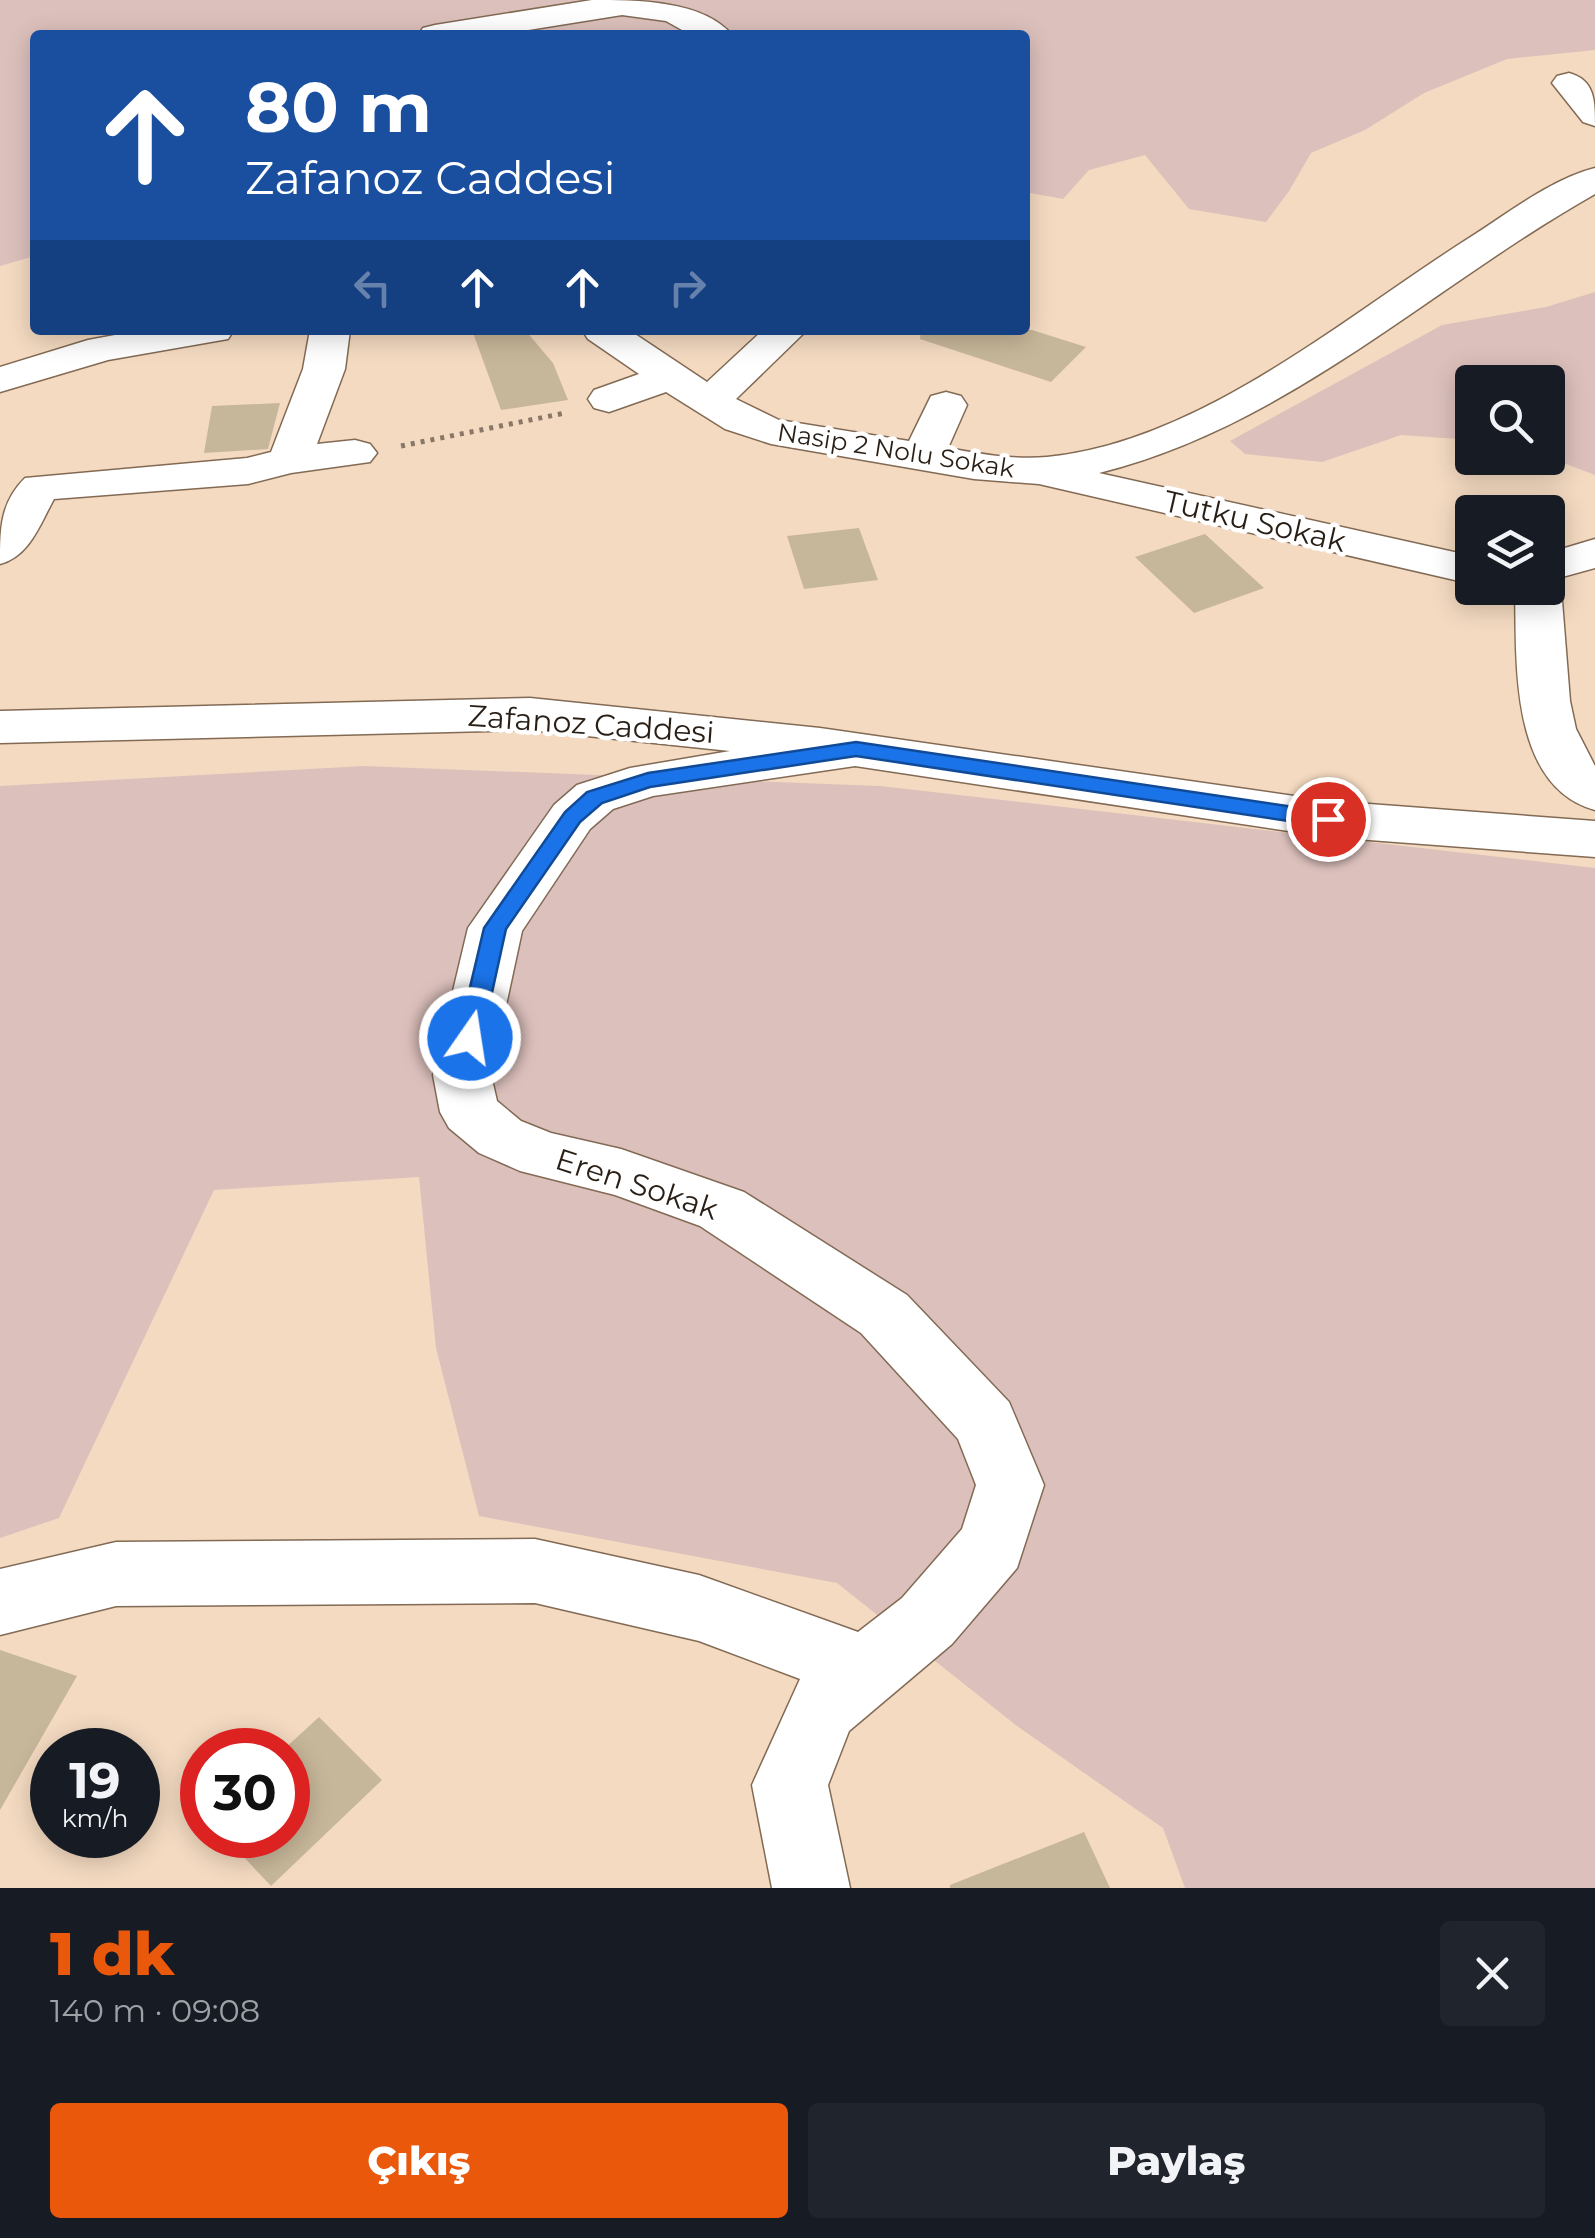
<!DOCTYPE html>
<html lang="tr">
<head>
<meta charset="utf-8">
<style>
	:root { --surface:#171b24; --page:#20242c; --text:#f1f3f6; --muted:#9ea1a6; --accent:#ea580c }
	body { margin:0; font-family:Montserrat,sans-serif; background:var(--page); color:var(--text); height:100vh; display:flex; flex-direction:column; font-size:38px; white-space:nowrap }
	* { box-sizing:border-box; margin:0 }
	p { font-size:32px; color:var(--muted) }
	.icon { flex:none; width:55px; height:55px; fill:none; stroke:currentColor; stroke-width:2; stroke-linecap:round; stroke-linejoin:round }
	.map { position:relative; height:1888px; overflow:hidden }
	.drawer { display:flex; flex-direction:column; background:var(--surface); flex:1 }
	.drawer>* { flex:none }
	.top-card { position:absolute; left:30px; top:30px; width:1000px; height:305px; border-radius:10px; box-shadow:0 5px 25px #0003; background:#1a4fa0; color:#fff; overflow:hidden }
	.fabs { position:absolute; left:1455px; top:365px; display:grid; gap:20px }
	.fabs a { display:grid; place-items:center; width:110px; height:110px; border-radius:10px; background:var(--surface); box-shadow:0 5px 25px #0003; font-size:50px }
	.speed { position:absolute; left:30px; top:1728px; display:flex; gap:20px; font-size:50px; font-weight:700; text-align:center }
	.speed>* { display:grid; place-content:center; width:130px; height:130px; border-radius:50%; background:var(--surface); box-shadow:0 5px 25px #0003; line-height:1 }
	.speed small { font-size:25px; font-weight:400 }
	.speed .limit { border:15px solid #d22; background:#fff; color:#111 }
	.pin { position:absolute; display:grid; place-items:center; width:85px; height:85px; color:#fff; margin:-42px; border:5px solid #fff; border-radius:50%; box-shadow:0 2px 10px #0007 }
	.me { position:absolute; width:110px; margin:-55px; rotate:13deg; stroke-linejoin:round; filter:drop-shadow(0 0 8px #0008) }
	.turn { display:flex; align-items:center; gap:35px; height:210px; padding:0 50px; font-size:45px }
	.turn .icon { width:130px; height:130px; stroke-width:2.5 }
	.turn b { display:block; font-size:70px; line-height:85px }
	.lanes { display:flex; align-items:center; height:95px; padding:0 50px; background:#0003; justify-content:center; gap:50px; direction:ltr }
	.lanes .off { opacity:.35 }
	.round { display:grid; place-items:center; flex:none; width:105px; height:105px; border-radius:10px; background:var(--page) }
	.head { display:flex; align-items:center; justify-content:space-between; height:170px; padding:0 50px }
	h1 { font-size:60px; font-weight:800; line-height:75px; color:var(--accent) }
	.button { display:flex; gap:20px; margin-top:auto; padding:20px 50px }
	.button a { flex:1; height:115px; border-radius:10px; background:var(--accent); color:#fff; font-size:40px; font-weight:800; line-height:115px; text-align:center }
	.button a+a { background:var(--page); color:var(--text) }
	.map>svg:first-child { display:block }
	.green { fill:#dcc0bc }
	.building { fill:#c7b79a }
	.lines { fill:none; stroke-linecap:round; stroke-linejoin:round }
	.minor-casing { stroke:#826a54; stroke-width:3 }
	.path { stroke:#897767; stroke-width:5; stroke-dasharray:4 6; stroke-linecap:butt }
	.minor { fill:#fff; fill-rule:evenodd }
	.route { fill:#1a73e8; stroke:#114b97; stroke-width:2.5 }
	.labels { text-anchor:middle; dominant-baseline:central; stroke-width:9; stroke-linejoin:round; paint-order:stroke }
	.far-street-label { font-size:25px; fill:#281e15; stroke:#fff }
	.street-label { font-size:30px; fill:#281e15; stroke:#fff }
</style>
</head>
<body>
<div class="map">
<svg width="1595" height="1888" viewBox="0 0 1595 1888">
	<rect width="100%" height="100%" fill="#f4dac1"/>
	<path class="green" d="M0,0H1595V50L1507,59L1424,93L1365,130L1311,153L1289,191L1266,222L1189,209L1145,155L1089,170L1063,199L1025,192V35H35V256L0,266Z
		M1595,292V475L1548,457V382H1472V440L1401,435L1322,462L1245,454L1230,441L1442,325L1546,307Z
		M364,766L880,786L1595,868V1888H1185L1163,1828L1017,1726L837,1583L479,1516L436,1348L419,1177L214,1190L59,1518L0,1538V786Z"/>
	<path class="building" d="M472,330H525L553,363L568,400L501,410Z
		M921,330H1032L1086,347L1051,382L920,339Z
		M280,403L268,449L204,453L212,406Z
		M859,528L878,580L804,589L787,536Z
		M1205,534L1264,588L1194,613L1135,557Z
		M0,1650L77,1676L0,1810Z
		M319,1717L382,1780L271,1886L223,1835H288V1750H283Z
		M1084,1832L1110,1888H950V1885Z"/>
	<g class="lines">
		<defs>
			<path id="minor" d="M592,0C636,0 703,0 732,35H691L666,21L622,15L497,35H418L423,28L435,25Z
				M1569,73C1595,80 1595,101 1595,126L1583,122L1552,83L1557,76Z
				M1595,168V194C1429,288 1288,426 1099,473L1472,556V584L1039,484L974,479L771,444L725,429L666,392L609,412L594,408L588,399L594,390L639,374L588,339L582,330H629L707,382L763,330H807L736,399L779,420L909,441L931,396L946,392L961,396L967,405L948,448C980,454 1014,460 1047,457C1200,442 1343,318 1469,238C1507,214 1551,179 1595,168Z
				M142,330H234L228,339L108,360L0,392V367L88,340Z
				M310,330H350L345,369L317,444L355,440L370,444L377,453L370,462L291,473L248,484L54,499C40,524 30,556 0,564C0,529 0,503 25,478L247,458L271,452L303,369Z
				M1595,539V568L1555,579L1561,588L1570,701L1576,729L1595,766V810C1508,786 1517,659 1515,588H1548V553Z
				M530,698L820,728L1329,801L1595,821V857L1329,837L855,766L653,796L613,809L590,829L522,931L491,1075L497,1101L521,1121L551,1133L621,1149L744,1192L907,1295L1009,1402L1044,1485L1017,1568L952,1644L849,1731L828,1785L850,1888H772L752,1785L800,1679L699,1641L535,1603L116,1606L0,1635V1569L116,1542L535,1539L699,1575L858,1632L902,1598L962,1529L976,1485L958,1439L861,1333L700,1226L615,1195L520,1171L479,1153L449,1128L440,1112L433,1075L468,928L554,805L577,785L630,768L730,751L530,730L0,743V711Z"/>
		</defs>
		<use href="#minor" class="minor-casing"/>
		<path class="path" d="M401,446L565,413"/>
		<use href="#minor" class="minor"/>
	</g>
	<path class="route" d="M856,742L1328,812L1339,819L1328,827L856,756L650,787L602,803L580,822L506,929L482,1038L478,1045H462L458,1038L484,928L565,812L587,792L648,773Z"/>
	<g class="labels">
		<g class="far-street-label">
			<text transform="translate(896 450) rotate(9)">Nasip 2 Nolu Sokak</text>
		</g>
		<g class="street-label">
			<text transform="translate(1255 521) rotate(13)">Tutku Sokak</text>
			<text transform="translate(591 724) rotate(4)">Zafanoz Caddesi</text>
			<text transform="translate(637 1184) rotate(18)">Eren Sokak</text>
		</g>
	</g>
</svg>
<div class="fabs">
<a><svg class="icon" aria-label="search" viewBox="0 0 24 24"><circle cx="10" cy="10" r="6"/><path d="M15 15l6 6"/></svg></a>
<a><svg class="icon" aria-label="layers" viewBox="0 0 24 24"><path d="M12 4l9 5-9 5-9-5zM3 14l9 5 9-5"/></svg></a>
</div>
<div class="speed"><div>19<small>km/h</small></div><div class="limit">30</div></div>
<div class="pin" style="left:1328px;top:819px;background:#d93025"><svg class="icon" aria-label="arrive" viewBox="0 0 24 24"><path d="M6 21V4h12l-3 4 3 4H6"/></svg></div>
<svg class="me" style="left:470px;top:1038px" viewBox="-20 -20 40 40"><circle r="17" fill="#1a73e8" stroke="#fff" stroke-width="3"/><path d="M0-11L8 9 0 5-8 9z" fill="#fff"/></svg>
<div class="top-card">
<div class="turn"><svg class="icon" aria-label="ahead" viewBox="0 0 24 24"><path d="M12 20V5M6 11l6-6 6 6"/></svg><div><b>80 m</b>Zafanoz Caddesi</div></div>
<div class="lanes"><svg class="icon off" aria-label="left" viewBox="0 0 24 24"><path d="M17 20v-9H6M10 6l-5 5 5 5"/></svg><svg class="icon" aria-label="ahead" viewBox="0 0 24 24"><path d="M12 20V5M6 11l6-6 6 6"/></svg><svg class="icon" aria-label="ahead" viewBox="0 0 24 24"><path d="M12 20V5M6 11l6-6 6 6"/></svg><svg class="icon off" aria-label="right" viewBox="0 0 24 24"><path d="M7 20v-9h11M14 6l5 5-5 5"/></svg></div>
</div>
</div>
<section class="drawer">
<div class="head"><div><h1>1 dk</h1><p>140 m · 09:08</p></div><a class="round"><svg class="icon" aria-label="close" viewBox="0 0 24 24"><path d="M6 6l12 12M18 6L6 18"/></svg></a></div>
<div class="button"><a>Çıkış</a><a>Paylaş</a></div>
</section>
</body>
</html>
